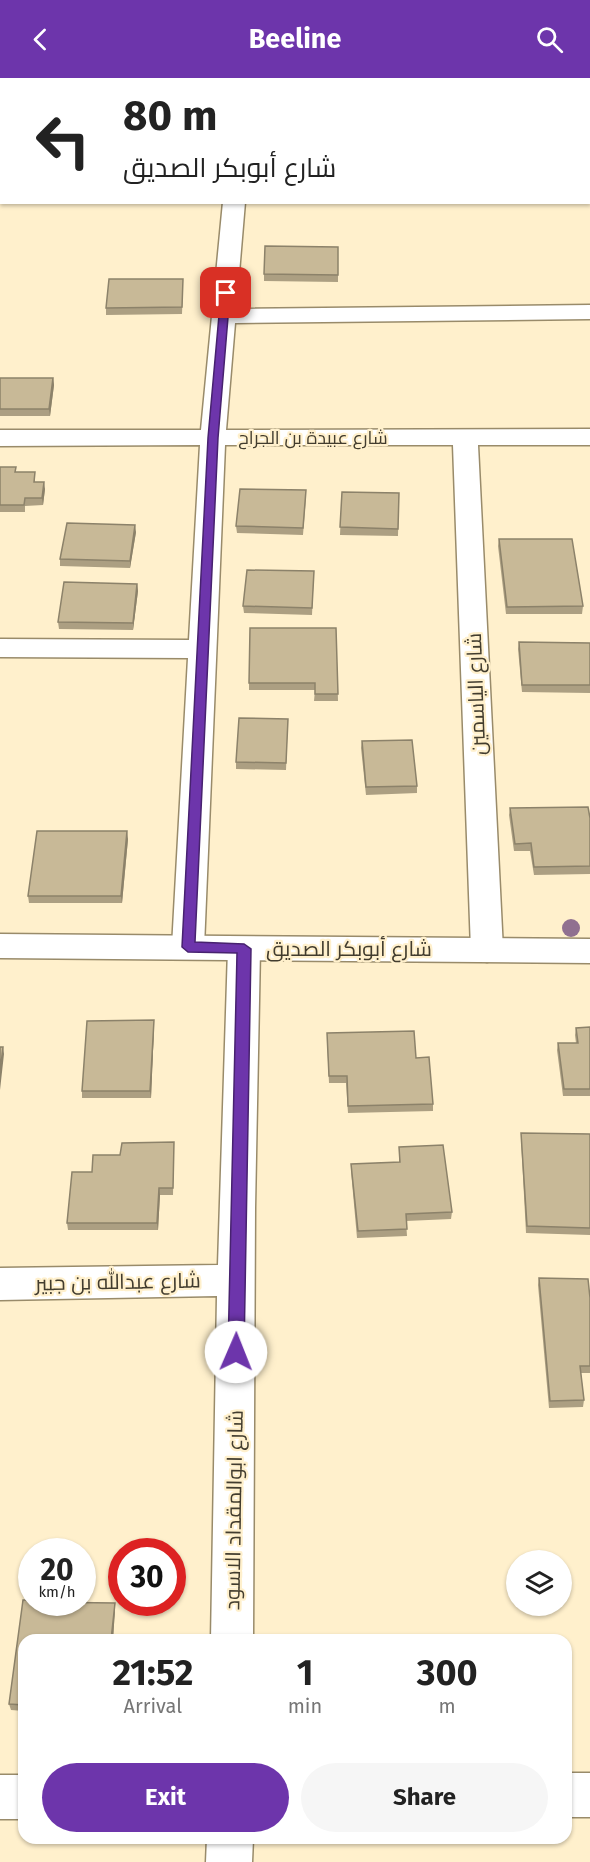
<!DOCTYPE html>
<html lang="en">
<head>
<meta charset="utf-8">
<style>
	:root { --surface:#fff; --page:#f6f6f6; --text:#222; --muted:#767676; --accent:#6d35ab }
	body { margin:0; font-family:"Fira Sans",Cairo,sans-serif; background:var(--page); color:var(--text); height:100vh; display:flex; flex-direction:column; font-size:22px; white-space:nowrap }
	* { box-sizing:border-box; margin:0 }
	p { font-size:20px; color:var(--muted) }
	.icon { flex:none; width:33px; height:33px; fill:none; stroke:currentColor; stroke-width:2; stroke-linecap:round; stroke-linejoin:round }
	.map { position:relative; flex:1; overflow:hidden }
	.panel { position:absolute; left:18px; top:1556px; width:554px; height:210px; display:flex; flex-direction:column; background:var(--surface); border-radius:18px; box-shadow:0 2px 4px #0004 }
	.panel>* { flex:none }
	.guide { position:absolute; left:0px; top:0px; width:591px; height:126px; box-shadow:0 2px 4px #0004; background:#fff; color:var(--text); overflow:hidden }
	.tools { position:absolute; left:506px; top:1472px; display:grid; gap:12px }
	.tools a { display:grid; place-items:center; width:66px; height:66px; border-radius:50%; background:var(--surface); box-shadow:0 2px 4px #0004; font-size:30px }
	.speed { position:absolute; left:18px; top:1460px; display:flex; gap:12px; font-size:30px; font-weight:700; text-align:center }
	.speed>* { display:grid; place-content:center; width:78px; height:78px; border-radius:50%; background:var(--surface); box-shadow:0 2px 4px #0004; line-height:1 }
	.speed small { font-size:15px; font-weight:400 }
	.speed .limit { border:9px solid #d22; background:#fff; color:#111 }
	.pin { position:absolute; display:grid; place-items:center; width:51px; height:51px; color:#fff; margin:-26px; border-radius:12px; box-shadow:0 3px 9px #0006 }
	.me { position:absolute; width:66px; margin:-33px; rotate:1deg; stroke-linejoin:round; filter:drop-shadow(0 0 4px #0008) }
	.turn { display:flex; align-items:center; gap:21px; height:126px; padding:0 24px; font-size:27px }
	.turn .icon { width:78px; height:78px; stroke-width:2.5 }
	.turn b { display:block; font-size:42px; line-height:51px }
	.eta { display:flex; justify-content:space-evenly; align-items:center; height:102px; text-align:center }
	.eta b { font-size:36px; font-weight:700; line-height:42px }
	.primary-button { display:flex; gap:12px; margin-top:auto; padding:12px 24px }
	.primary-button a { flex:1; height:69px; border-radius:36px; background:var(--accent); color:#fff; font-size:24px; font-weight:700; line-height:69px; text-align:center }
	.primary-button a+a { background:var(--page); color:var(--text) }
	header { display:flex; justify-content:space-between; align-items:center; height:78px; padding:0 24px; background:var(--accent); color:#fff; font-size:27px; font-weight:700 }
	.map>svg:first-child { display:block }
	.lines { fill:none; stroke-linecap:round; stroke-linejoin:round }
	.stream { fill:#bfa3ec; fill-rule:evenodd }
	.street-casing { stroke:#998b6a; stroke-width:3 }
	.secondary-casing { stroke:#998b6a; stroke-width:3 }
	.street { fill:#fff; fill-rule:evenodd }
	.secondary { fill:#fff; fill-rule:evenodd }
	.tree { fill:#907090 }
	.wall { fill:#ac9f82 }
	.shaded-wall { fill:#8c826a }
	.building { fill:#c8b997; stroke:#8c826a; stroke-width:1.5 }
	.route { fill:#6d35ab; stroke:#47226f; stroke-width:1.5 }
	.labels { text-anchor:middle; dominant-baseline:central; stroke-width:4.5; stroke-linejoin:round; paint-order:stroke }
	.far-street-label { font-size:18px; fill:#423c2e; stroke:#fff0cc }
	.street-label { font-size:21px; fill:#423c2e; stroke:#fff0cc }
</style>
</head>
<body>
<header><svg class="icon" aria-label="back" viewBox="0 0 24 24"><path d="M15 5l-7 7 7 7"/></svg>Beeline<svg class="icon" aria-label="search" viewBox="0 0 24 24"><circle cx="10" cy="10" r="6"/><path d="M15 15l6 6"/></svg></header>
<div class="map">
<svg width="590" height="1784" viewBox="0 0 590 1784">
	<rect width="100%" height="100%" fill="#fff0cc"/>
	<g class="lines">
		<path class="stream" d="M208,0H217L216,2Z
			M0,80H2L0,85Z"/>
		<defs>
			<path id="street" d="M180,0H200V2H180Z
				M384,0H404V2H384Z
				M0,57H2V69H0Z
				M223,124H245L236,231L590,227V241L235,245L226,352L590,351V367H478L503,872L499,880L487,884L475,880L471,872L453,367H225L204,869L200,877L188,881L176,877L172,869L188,580L0,579V561L189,562L200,367L0,368V352H201Z
				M244,859L256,863L260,871L255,1130L253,1562H211L217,1218L0,1222V1190L218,1187L228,871L232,863Z
				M566,1695H590V1739H566Z
				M0,1697H24V1741H0Z
				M207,1760H253L252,1784H206Z"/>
			<path id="secondary" d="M0,856L590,861V885L0,880Z"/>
		</defs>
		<use href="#street" class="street-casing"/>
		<use href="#secondary" class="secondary-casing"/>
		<use href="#street" class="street"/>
		<use href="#secondary" class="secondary"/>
	</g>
	<circle class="tree" cx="571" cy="850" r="9"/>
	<path class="wall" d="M524,0H578V2H524Z
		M338,169V204L264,203V196Z
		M183,208L182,236L106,237V230Z
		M0,300H53L54,307L50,338H0Z
		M0,389L16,394H35V404L45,411L43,427L25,428V434H0Z
		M342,414L399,415L398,458L340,457Z
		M306,419L303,457L237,455L236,448Z
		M136,454L130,490L60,488V481Z
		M499,461L583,528L582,536H506L498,468Z
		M314,493L312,537L244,535L243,528Z
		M137,506L138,513L133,552L59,551L58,544Z
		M336,550L338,623H314L315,612H249V605Z
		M519,564L590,565V615L522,614L518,571Z
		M288,641L286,692L236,691V684Z
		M362,663L417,708V715L366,717L361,670Z
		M510,730L590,740V796L534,797L530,773H514L509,737Z
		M128,761L122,825H29L28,818Z
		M590,949V1018H563L557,972L558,965H576L575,957L576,950Z
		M154,950L151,1020H82V1013Z
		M327,962L416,980L433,1026V1033L348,1035L346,1005H329Z
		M521,1055L590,1056V1157L526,1155L521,1062Z
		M174,1064L173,1117H160L158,1152H68L67,1145L92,1094L120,1077Z
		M399,1069L452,1134L451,1141L406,1143L407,1158L357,1160L351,1093V1086L399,1084Z
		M539,1200L590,1220V1295H581L584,1322L583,1329L549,1330L538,1207Z
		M23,1522H32V1524L115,1525V1531L113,1562H24V1633L11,1632L9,1626Z"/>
	<path class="shaded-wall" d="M53,300L54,307L50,338L49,331Z
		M44,404L45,411L43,427L42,420Z
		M135,447L136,454L130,490V483Z
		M137,506L138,513L133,552V545Z
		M127,753L128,761L122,825L121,818Z
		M154,942V950L151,1020L150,1013Z
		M3,969L4,976L0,1012V994Z
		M159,1110L160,1117L158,1152L157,1145Z
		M115,1525V1531L113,1562H111Z"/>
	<path class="building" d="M265,168L338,169V197L264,196Z
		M109,201H183L182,229L106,230Z
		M0,300H53L49,331H0Z
		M0,389H16L15,394H35L34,404H44L42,420H25L24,427H0Z
		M240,411L306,412L303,450L236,448Z
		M342,414L399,415L398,451L340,449Z
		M67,445L135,447L130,483L60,481Z
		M499,461H572L583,528L507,529Z
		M247,492L314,493L312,530L243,528Z
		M64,504L137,506L133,545L58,544Z
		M250,550H336L338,616H315V605H249Z
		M519,564L590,565V607H522Z
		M239,640L288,641L286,685L236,684Z
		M412,662L417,708L366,709L362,663Z
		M588,729L590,740V788L534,789L531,765L515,766L510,730Z
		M37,753H127L121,818H28Z
		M154,942L150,1013H82L87,943Z
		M590,949V1011H564L558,965H578L576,950Z
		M414,953L416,980L429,979L433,1026L348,1028L347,998H329L327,955Z
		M0,969H3L0,994Z
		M521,1055L590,1056V1150L527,1148Z
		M174,1064L173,1110H159L157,1145H67L72,1094H92L93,1077H120L122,1065Z
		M443,1067L452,1134L406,1136L407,1151L358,1153L351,1086L400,1084L399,1069Z
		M539,1200L588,1201L590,1220V1288H580L584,1322L550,1323Z
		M23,1522H32V1524L115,1525L111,1562H24V1627L9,1626Z"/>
	<path class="route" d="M226,212L230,215L218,360L195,864L244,866L251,871L244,1274L242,1278L236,1280L230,1278L228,1274L237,875L188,874L182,869L208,360L221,215Z"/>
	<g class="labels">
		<g class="far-street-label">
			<text x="313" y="360">شارع عبيدة بن الجراح</text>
		</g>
		<g class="street-label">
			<text transform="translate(476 616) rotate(-92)">شارع الياسمين</text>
			<text x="349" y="871">شارع أبوبكر الصديق</text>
			<text transform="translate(118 1204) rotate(-1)">شارع عبدالله بن جبير</text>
			<text transform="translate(234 1432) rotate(-89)">شارع ابوالمقداد الاسود</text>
		</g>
	</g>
</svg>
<div class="tools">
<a><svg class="icon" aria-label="layers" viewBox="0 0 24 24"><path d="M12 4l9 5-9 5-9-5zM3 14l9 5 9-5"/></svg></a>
</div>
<div class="speed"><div>20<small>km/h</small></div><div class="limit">30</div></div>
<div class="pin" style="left:226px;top:215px;background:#d93025"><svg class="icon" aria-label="arrive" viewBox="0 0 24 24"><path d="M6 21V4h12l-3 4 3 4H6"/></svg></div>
<svg class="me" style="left:236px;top:1274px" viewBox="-20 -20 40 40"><circle r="19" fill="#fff"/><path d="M0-13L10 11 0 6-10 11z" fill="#6d35ab"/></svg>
<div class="guide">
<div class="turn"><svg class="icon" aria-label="left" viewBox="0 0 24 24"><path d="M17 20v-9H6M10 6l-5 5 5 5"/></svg><div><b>80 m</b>شارع أبوبكر الصديق</div></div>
</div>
<section class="panel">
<div class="eta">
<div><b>21:52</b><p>Arrival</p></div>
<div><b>1</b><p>min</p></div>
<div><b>300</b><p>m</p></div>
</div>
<div class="primary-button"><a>Exit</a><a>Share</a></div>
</section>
</div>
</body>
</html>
